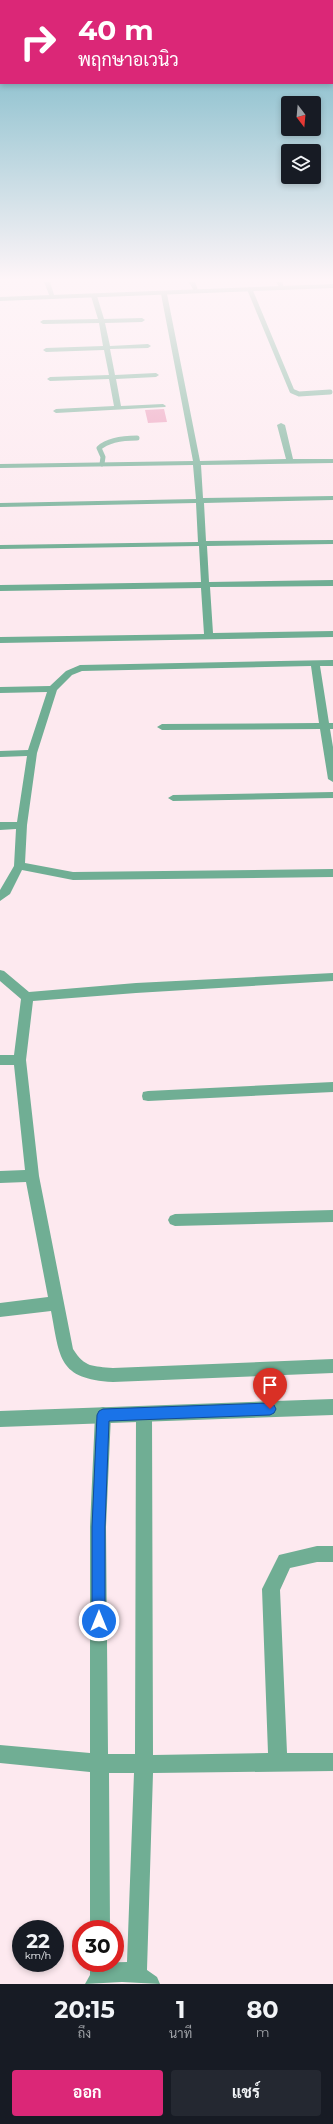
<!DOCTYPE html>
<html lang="th">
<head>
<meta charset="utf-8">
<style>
	:root { --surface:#171b24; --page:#242831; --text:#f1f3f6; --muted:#9ea1a6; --accent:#db2777 }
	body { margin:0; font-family:Montserrat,Sarabun,sans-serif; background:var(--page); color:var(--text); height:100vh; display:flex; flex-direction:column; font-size:15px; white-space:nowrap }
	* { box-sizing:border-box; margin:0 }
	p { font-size:13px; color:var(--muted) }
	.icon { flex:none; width:22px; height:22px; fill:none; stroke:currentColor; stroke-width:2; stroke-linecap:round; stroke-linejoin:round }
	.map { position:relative; height:1984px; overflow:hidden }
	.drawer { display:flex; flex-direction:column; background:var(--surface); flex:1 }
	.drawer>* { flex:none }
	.guide { position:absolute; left:0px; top:0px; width:333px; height:84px; box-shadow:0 2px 6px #0003; background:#db2777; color:#fff; overflow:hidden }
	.needle { width:26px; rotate:164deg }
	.controls { position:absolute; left:281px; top:96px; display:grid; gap:8px }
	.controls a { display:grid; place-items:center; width:40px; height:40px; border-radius:4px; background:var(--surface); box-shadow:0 2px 6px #0003; font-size:20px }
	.speed { position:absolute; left:12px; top:1920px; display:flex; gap:8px; font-size:20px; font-weight:700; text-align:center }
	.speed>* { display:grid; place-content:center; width:52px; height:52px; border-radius:50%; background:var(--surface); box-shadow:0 2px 6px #0003; line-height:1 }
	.speed small { font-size:10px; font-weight:400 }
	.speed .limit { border:6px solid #d22; background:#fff; color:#111 }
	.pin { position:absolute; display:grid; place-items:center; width:34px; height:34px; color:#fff; margin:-41px -17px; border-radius:50% 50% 50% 0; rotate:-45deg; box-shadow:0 0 4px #0007 }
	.pin .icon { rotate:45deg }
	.me { position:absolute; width:44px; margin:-22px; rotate:0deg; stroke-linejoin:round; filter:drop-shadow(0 0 3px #0008) }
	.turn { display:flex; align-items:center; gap:14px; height:84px; padding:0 12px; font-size:18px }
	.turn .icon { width:52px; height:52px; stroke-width:2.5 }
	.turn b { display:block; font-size:28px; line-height:34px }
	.eta { display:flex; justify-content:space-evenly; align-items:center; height:68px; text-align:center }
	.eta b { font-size:24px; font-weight:700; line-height:28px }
	.button { display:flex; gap:8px; margin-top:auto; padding:8px 12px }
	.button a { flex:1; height:46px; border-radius:4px; background:var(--accent); color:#fff; font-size:16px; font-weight:700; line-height:46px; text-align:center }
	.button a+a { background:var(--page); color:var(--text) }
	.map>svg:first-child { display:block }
	.building { fill:#ea97b6 }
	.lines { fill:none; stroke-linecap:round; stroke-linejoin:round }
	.service { stroke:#70ae94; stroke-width:5 }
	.minor { fill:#70ae94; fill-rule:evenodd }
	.tertiary { fill:#70ae94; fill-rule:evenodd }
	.route { fill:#1a73e8; stroke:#114b97 }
</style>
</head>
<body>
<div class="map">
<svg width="333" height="1984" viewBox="0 0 333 1984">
	<rect width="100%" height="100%" fill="#fde9ef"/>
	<path class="building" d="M164,409L167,422L148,423L145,410Z"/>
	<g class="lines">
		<path class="service" d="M250,290L292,391L299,394L330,392
			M102,464L103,457L99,448C109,439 124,438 137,438"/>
		<path class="minor" d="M44,282H50L55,298L50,297Z
			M189,282H195L199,293H195Z
			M276,282H282L285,290H281Z
			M164,292L167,294L200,461L286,459L277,425L281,423L285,425L293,459H333V463L201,465L203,498L333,496V500L204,503L206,541L333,540V544L207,546L209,582L333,580V586L210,587L213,633L333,631V637L0,643V637L204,634L201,588L0,591V585L201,582L199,546L0,549V545L198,542L196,503L0,507V503L196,499L193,465L0,468V464L193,461L161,294Z
			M94,294L97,296L104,319L142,318L145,320L142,322L105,323L110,346L148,344L151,346L148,348L110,349L115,375L156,373L159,375L156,377L116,379L121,406L163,404L166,406L165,407L56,413L53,411L56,409L114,406L109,379L50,381L47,379L50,377L109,375L104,350L46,352L43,350L46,348L103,346L99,323L43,324L40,322L43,320L98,319L91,296Z
			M333,660V666H320L329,723H333V729H330L333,747V782L328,779L320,729L162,730L157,727L162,724L319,723L311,666L82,671L72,675L57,690L37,753L27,825L25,863L73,872L333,869V877L73,880L22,870L10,894L0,901V890L14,866L16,829L0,830V822H17L27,756L0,757V751L28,750L47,692L0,693V687L50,686L66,671L80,665Z
			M333,792V798L173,801L168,798L173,795Z
			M0,970L4,971L29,992L136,983L333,973V981L136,993L33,1001L26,1060L39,1176L73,1349C85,1368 93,1366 113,1368L333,1359V1373L113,1382C58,1379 60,1358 51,1311L0,1317V1303L48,1297L26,1182L0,1183V1171L25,1170L14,1065H0V1055H14L21,999L0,981Z
			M333,1082V1092L148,1101L143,1100L142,1096L143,1092L148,1091Z
			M333,1210V1222L175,1226L170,1224L168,1220L170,1216L175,1214Z
			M144,1406L150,1408L152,1414L153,1755L268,1753L262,1589L279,1555L317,1546H333V1562H317L290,1568L280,1590L287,1753H333V1771L153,1773L147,1970L157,1977L160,1984L122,1982L85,1984L90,1975V1963L127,1962L134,1773H109L110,1929H90V1772L0,1763V1745L90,1753V1527L95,1415L97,1409L103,1407L109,1409L111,1415L106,1527L108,1754H135L136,1414L138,1408Z"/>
		<path class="tertiary" d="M333,284V288L0,301V297Z
			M333,1399V1415L0,1427V1411Z"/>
	</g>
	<linearGradient id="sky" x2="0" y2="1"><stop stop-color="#69b0c1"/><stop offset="0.5" stop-color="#fef5f8"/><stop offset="1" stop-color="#fef5f8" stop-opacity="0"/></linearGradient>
	<rect width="333" height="559" fill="url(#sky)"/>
	<path class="route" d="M270,1403L274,1405L276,1409L274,1413L270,1415L109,1421L105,1527V1621L103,1626L99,1628L94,1626L92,1621V1527L97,1415L99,1411L103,1409Z"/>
</svg>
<div class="controls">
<a><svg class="needle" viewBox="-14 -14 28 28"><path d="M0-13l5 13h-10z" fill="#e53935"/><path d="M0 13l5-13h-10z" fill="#9ea1a6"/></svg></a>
<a><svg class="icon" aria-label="layers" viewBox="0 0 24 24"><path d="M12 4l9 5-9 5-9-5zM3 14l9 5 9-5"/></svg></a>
</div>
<div class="speed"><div>22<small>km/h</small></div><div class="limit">30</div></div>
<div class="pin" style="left:270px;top:1409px;background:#d93025"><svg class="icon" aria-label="arrive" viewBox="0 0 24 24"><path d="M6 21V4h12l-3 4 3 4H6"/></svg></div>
<svg class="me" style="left:99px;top:1621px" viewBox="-20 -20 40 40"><circle r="17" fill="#1a73e8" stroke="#fff" stroke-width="3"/><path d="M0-11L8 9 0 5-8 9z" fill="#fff"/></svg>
<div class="guide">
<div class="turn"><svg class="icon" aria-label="right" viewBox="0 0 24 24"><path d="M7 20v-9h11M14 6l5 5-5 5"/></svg><div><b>40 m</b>พฤกษาอเวนิว</div></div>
</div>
</div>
<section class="drawer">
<div class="eta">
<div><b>20:15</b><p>ถึง</p></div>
<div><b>1</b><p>นาที</p></div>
<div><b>80</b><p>m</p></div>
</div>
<div class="button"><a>ออก</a><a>แชร์</a></div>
</section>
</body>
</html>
